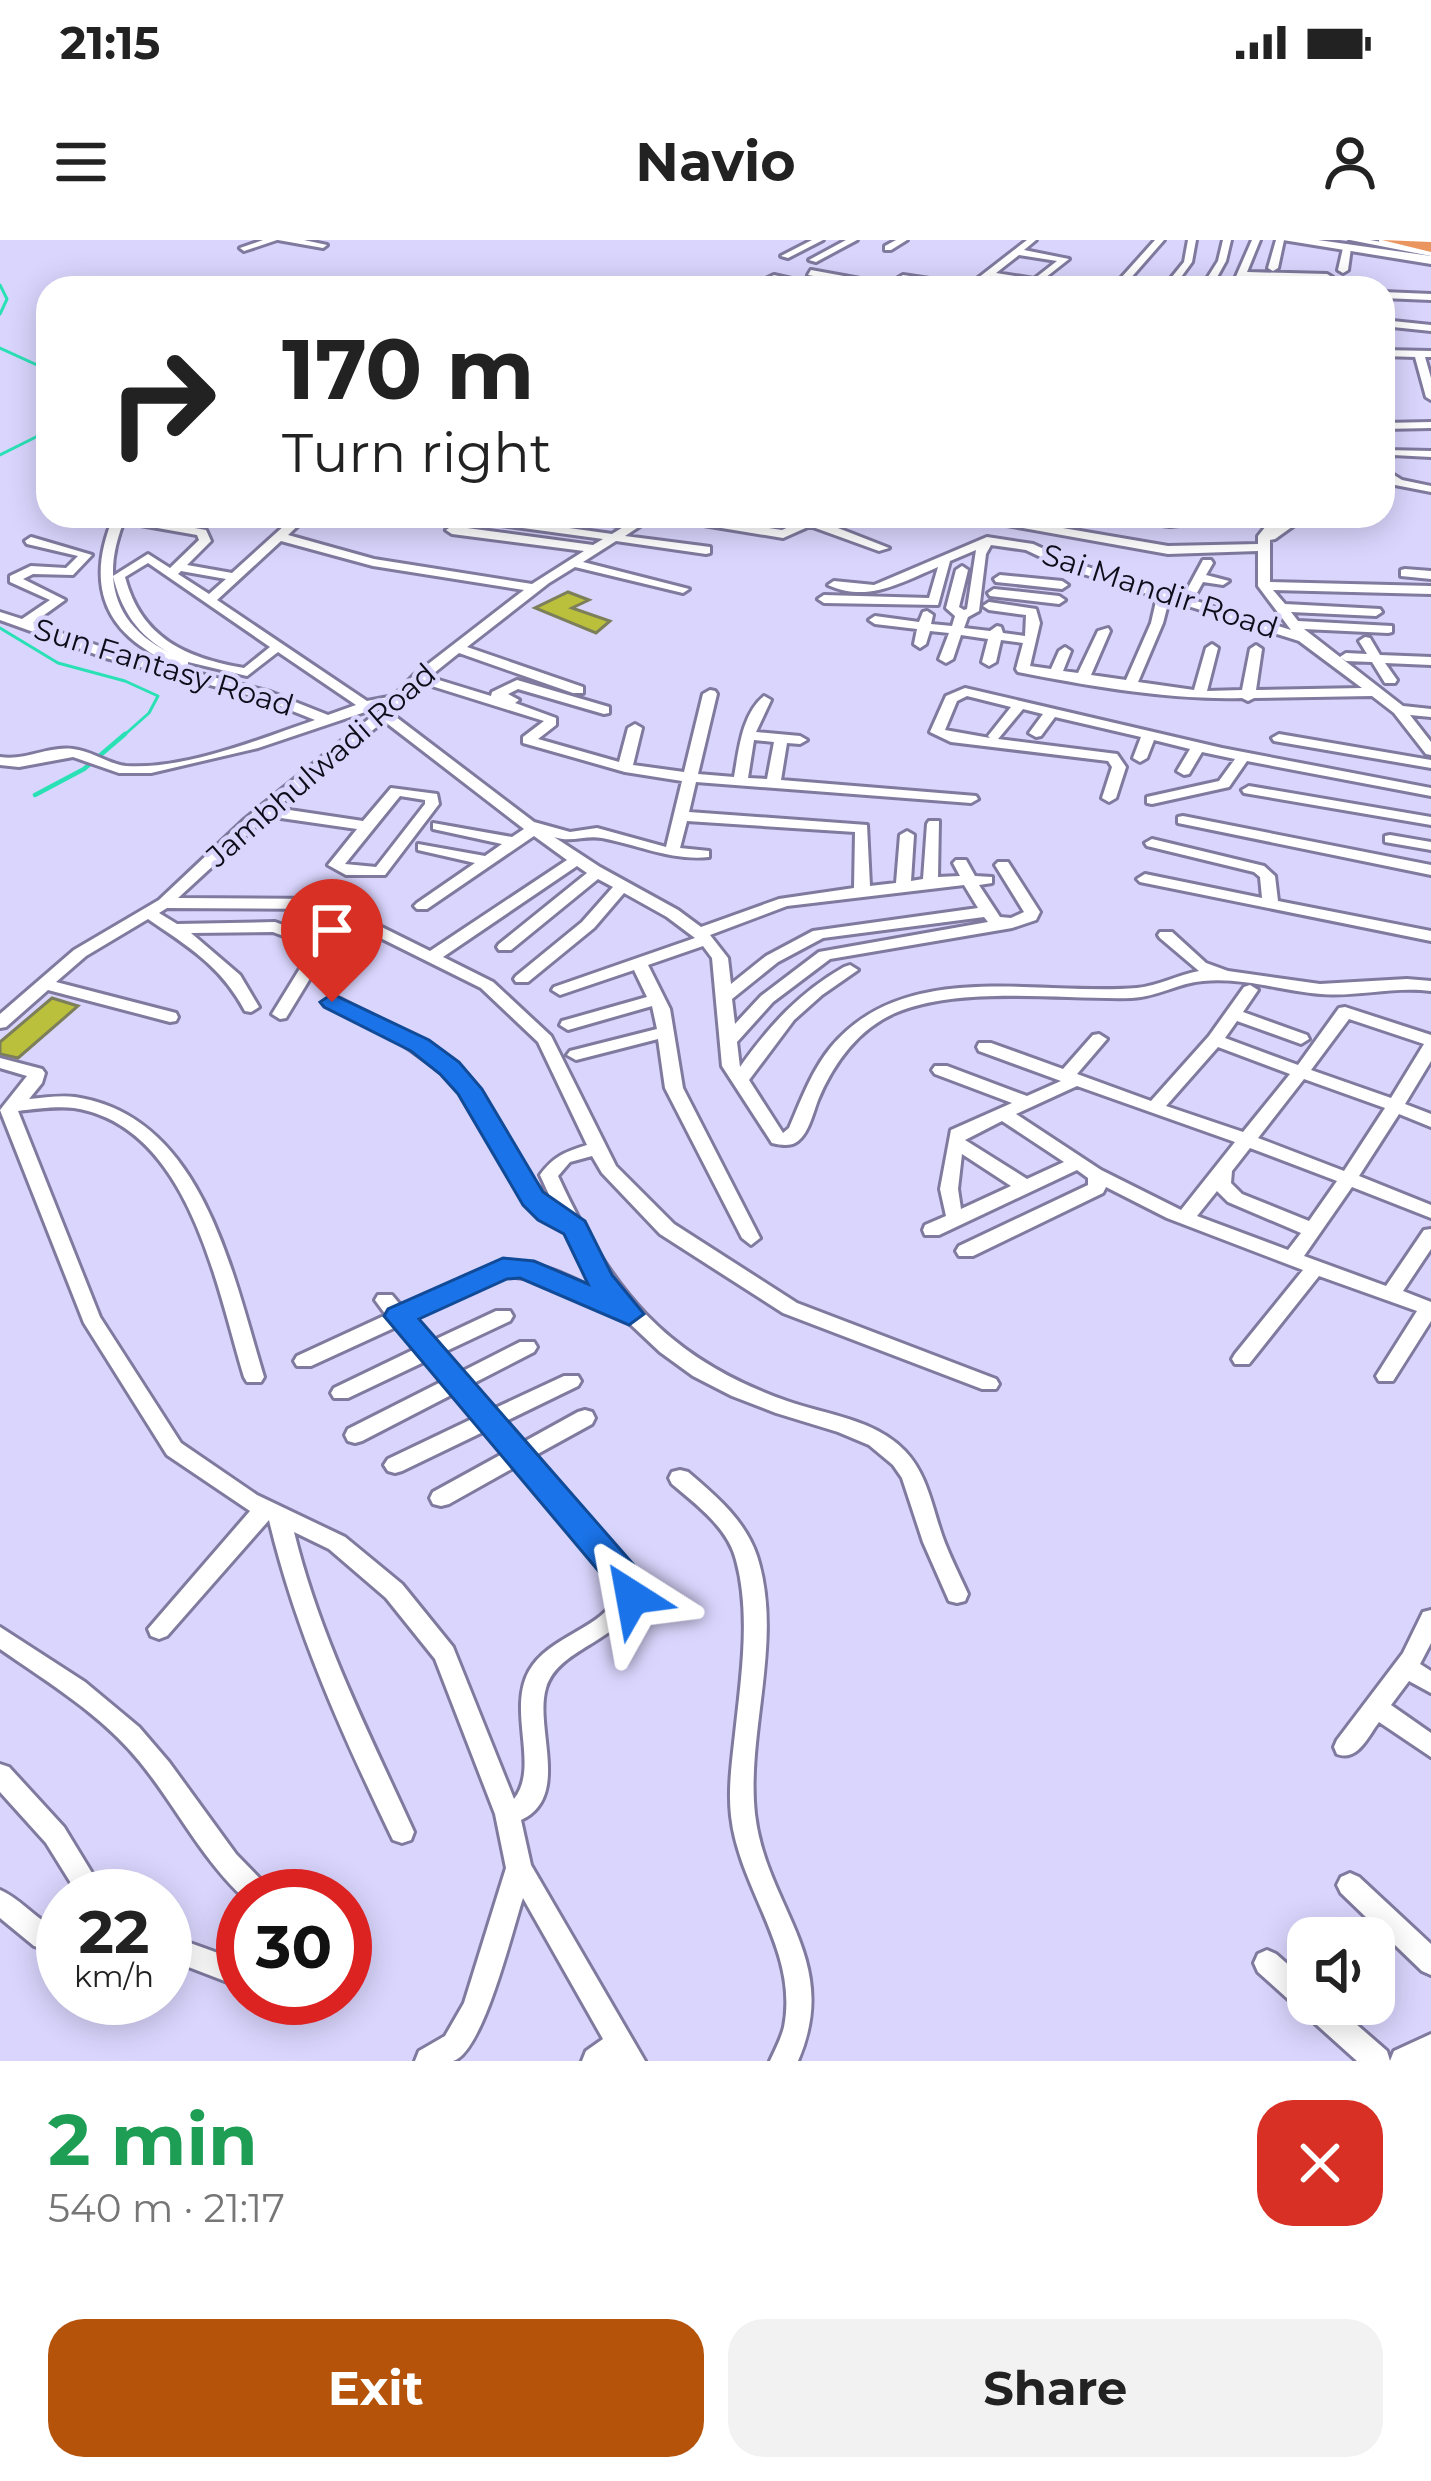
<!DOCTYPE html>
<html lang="en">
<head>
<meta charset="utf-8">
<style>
	:root { --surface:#fff; --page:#f2f2f2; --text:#222; --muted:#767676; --accent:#b45309 }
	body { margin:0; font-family:Montserrat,sans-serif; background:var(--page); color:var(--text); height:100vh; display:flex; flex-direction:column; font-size:45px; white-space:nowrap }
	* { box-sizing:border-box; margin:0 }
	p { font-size:39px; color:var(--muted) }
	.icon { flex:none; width:66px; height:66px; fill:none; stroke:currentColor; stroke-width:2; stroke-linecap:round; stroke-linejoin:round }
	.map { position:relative; height:1821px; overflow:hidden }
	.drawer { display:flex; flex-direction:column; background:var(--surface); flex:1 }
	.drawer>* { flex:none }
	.banner { position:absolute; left:36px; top:36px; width:1359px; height:252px; border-radius:36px; box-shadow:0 6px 30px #0003; background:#fff; color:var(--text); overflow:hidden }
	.buttons { position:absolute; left:1287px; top:1677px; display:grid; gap:24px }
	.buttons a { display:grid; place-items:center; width:108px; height:108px; border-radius:24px; background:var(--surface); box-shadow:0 6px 30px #0003; font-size:60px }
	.speed { position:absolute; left:36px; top:1629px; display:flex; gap:24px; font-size:60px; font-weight:700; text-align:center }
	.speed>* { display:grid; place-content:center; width:156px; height:156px; border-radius:50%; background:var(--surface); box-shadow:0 6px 30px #0003; line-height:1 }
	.speed small { font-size:30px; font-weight:400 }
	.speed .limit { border:18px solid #d22; background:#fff; color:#111 }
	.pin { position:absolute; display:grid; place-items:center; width:102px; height:102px; color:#fff; margin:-123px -51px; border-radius:50% 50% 50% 0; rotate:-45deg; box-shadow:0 0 12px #0007 }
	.pin .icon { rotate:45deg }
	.me { position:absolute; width:132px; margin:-66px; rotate:326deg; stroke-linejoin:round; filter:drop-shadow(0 0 9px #0008) }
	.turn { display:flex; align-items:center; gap:42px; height:252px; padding:0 48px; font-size:54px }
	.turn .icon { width:156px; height:156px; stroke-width:2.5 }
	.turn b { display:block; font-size:84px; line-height:102px }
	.round { display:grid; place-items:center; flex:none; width:126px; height:126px; border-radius:36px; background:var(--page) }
	.summary { display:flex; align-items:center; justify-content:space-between; height:204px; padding:0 48px }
	h1 { font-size:72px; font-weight:700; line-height:90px; color:#1e9e55 }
	.primary-button { display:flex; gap:24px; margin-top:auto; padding:24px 48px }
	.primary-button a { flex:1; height:138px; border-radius:36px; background:var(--accent); color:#fff; font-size:48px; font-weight:700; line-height:138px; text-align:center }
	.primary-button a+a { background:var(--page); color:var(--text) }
	.status { display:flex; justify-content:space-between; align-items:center; height:84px; padding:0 60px; background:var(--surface); direction:ltr }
	.status svg { height:33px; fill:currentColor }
	header { display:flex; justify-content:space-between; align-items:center; height:156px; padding:0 48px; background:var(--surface); font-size:54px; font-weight:700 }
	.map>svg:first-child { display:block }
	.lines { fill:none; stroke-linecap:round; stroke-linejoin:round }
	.stream-far1 { stroke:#2ae1b6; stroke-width:3 }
	.stream { stroke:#2ae1b6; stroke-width:4.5 }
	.building { fill:#bbc03c; stroke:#7c7f59; stroke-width:3 }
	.street-casing { stroke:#7f7a9e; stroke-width:6 }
	.secondary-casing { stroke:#7f7a9e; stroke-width:6 }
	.highway-casing { stroke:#fff; stroke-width:6 }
	.street { fill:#fff; fill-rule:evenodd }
	.secondary { fill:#fff; fill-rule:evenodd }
	.highway { fill:#ea945e; fill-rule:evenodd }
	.route { fill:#1a73e8; stroke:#114b97; stroke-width:3 }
	.labels { text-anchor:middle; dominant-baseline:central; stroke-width:9; stroke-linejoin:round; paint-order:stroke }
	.far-street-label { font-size:30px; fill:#0e0c19; stroke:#dad5fd }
</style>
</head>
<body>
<div class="status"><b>21:15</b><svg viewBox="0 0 49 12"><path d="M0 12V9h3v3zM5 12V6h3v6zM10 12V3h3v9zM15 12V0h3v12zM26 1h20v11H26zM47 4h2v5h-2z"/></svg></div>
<header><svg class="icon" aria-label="menu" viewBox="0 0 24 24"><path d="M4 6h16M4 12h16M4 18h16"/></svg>Navio<svg class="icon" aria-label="person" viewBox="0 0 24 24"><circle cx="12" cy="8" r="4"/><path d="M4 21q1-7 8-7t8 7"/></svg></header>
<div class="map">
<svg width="1431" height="1821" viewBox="0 0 1431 1821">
	<rect width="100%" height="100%" fill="#dad5fd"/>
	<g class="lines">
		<path class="stream-far1" d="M0,45L7,59L0,74
			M0,108L48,130
			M0,215L48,191
			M0,388L58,423L125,441L158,456L149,473L122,497"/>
		<path class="stream" d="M35,555L84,529L125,494"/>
	</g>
	<path class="building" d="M568,352L589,360L572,368L610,381L596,393L535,368Z
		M52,758L78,766L18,818L0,814V802Z"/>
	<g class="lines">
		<defs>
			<path id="street" d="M263,0H277L244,11L240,8Z
				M278,0H304L327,5L323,8Z
				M812,0H823L788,18L781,16Z
				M846,0H857L816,22L809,20Z
				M896,0H907L891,10H885V6Z
				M1027,0H1036L1024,10L1069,19L1036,45L990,37C967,56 925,48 898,38L903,35L969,45ZM1019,15L1057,21L1034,39L996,33Z
				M1155,0H1164L1122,48H1112Z
				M1188,0H1196L1192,22L1173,48H1163L1184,22Z
				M1223,0H1231L1226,21L1211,48H1201L1218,21Z
				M1252,0H1260L1247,32L1327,34L1332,37L1327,40L1245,38L1241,48H1231Z
				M1276,0H1284L1278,28L1273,31L1268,28Z
				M1350,0H1370L1431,10V16Z
				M1347,5L1351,8L1348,30L1343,33L1338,30L1343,8Z
				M811,30L893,45L898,48H878L808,35Z
				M774,35L796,40L784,48H773L782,42C770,40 760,48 747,48Z
				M1383,52L1431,54V60L1383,58Z
				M1383,80L1431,85V91L1383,86Z
				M1383,110L1431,111V117H1425L1431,138V160L1426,157L1415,117L1383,116Z
				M1431,182V188L1383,189V183Z
				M1385,210L1431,211V217L1393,215L1389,232L1402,240L1431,246V252L1395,245L1383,238Z
				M114,276H126C101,334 110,383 170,413C138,396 121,370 113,336L148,314L170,328L199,300L197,295L135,284L128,276L206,290L211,301L187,325L232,333L295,276H308L288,295L374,319L532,344L584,311L452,294L446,290L452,286L593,305L603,299L471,281L465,278L482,276L612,294L641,276H655L625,296L710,307V313L706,314L616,301L583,322L689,349L683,353L575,327L549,343L467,407L583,447V453H573L459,413L429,437L491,456L492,452L517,440L609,467V473L604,474L518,449L508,454L519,460L515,463L556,478V485L538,499L619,522L628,488L635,484L642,488L633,525L684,532L703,454L710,450L715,451L717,454L698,534L734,537C739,509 742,474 764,456L771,460L756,492L800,496L807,500L800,504L787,503L781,540L976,556L978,559L971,563L696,542L689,572L867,585L870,646L896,643L900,595L907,591L914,595L911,641L923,639L927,584L929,581H939L938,637L960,636L953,623L956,620H966L975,636L992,637V643L979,645L1000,677L1011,678L1024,672L995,625L998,622H1008L1040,672L1036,680L1012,688L830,719L773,762L737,802L740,827C769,786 800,752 844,727L850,725L858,730L822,755L794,780L749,840L783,893L789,888C801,860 812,830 831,807C905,718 1037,756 1137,748C1158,746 1178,735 1199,731L1160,698L1158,695L1160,692H1172L1206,723L1228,731L1320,744L1407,739L1431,741V751C1394,746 1358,757 1321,754C1282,751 1243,737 1203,741C1178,743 1157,757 1132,758C1061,760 960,745 895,773C858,789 833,824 818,860C813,873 809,892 798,901C790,907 781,905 772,903L722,826L712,718L703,706L648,725L670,769L683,848L760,998L751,1005L742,998L665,848L658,799L576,820L567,815L570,811L657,789L652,766L568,790L560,785L562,781L647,757L634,730L560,755L552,750L554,747L695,698L667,677L624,653L594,688L528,742H516L514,739L516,736L582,682L613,647L598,639L511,710H499L497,707L499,704L587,633L577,626L443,717L493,742L551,796L616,926L674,984L797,1063L996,1139L999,1144L996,1149H982L783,1073L660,994L602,933L592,916L570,922L558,936C610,1049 665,1118 787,1161C826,1175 875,1179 905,1211C927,1234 932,1266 942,1295C949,1315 959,1334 968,1354L965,1361L957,1363L949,1361L923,1302L902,1238L893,1225L869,1205L838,1192L776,1173L732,1156L693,1136L660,1112L625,1079L534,1039L505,1036L413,1079L432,1101L496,1071H510L513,1076L510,1081L442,1113L459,1133L520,1102H534L537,1107L534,1112L470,1145L491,1170L564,1136H578L581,1141L578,1146L502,1183L520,1204L578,1172L585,1170L592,1172L595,1178L592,1184L532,1217L643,1349C626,1403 559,1405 546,1448C534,1488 571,1557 521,1580L531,1625L645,1821H582L586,1811L603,1799L523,1658C513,1688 483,1813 453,1821C443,1821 427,1821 415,1821L419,1811L445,1796L464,1763L506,1628L495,1574L435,1419L386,1358L329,1309L294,1292C320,1398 369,1493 414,1592L411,1600L402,1603L393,1600C343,1496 296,1393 269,1280L167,1396L159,1399L151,1396L148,1389L250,1271L167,1215L84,1083L0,870L27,836L0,828V818L42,829L45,833L42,843L29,859C43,858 60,855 75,857C203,876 232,1033 264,1137L261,1142H247L244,1137C216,1045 189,886 74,868C57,866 35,869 18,871L100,1077L181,1203L257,1255L345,1297L402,1344L453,1407L514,1559C540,1527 507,1471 529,1431C550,1394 604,1390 620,1351L515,1227L449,1264L441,1266L433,1264L430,1258L433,1252L504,1213L485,1191L402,1231L395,1233L388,1231L384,1225L388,1219L474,1178L453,1154L362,1201L355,1203L348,1201L345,1195L348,1189L443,1141L426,1121L348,1158H334L331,1153L334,1148L415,1109L396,1087L311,1126H297L294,1121L297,1116L386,1075L375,1060L378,1055H392L402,1067C425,1057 486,1024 506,1022C540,1020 575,1039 604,1054L566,991L547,979L517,945L472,867L444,834L397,800L324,762L332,757L338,758C393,785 447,808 484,859C508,892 521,933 552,961L540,935C554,916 565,912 587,905L538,802L481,748L322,669L167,668L159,673L177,684L275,682L319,698L323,717L286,778L280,779L272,774L307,717L305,704L273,692L191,693L240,735L259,767L251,772L245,771C221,726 189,707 148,679L86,716L56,742L176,773L178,777L176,781L170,782L48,750L6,787L0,788V774L74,710L159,660L245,579L386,465L258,508L151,533H119L73,517L19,527L0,525V517C26,521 48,506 73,509C92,511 108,524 126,526C184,530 260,499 315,480L260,458L106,418L0,380V372L22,379L50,360L10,342V336L31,326L66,328L78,316L27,304L25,301L31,297L92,315L73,335L33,334L23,339L65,360L33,383L116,412L270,452L328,475L356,465L278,412L247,436L188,422V426C172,426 157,418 145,409C94,376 92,327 114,276ZM281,301L373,326L524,350L414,435L394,456L367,461L217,360ZM148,323L270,407L244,428C186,418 141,398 125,337ZM181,331L226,339L209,354L178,334ZM422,443L544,481L523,497V503L625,532L682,541L666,607L597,588L570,592L534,582L392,474ZM384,481L524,589L512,597L433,583V589L502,604L485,616L418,604V610L475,623L417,663L414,666L417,669H427L534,596L567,620L430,711L325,659L178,658L267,576L357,589L328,625L346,635H385L439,564L437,554L391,548L363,581L276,568ZM754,500L774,502L767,539L748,538ZM400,556L425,560V564L376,627L345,624ZM687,581L855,592L854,648L779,659L701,687L678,670L600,627L554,597C571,603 585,595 602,598C639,605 671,621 709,617V611L680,608ZM964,645L978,668L813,691L766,716L731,744L728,718L710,695L787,666ZM984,677L988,682L819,712L761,756L735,784L732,759L778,722L823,698Z
				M558,276H591L625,283L619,286L564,279Z
				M661,276H689L782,290L813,276H828L820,281L889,308L879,311L810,286L783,298L667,279Z
				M936,276H950L940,281L936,280Z
				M967,276H993L1168,306L1258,304V296L1274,276H1286L1277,288L1293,276H1307L1275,299L1270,300V342L1431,346V354L1273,350L1285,364L1380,369L1382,372L1376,376L1291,372L1298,381L1392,386V392L1388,393L1304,389L1403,466L1431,469V477L1410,475L1431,502V515L1426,514L1394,473L1372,456L1254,458L1248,461L1242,458C1169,460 1089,446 1018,432L1016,429L1023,403L1001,400L996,422L989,426L982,422L988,399L961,395L953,419L946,423L939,419L949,393L930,391L926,404L920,408L914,404L917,389L875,384L869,380L875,376L919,382L923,372L927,371L933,375L931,384L952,386L955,376L946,368L956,330L962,326L968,330L959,367L964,370L967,369L976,310L950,321L938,365L824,363L818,359L824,355L929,358L938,327C900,343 868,363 828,345L834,341L874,345L987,297L1033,304L1072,322L1183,357L1203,320H1211L1213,323L1206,335L1229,341L1223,345L1203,342L1193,360L1291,390L1258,346V311L1168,314L973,279ZM991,305L1026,310L1064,328L1157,357L1151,383L1126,440L1091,435L1110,391L1108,388L1098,391L1078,433L1063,431L1071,411L1065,407L1059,411L1051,429L1030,426L1040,383L1036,369L989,362L983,366L989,370L1026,375L1025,396L1003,393L1001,387L997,386L990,391L964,388L968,377L979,371L986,314ZM1169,360L1299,401L1362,448L1256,450L1262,409L1256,405L1250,409L1242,450L1207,451L1218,408L1212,404L1206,408L1194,450L1138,442L1163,383Z
				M1106,276L1170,280L1232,277L1226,280L1170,286L1112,279Z
				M1405,329L1431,331V339L1401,336V330Z
				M1000,335L1062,341L1068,345L1062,349L996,342L994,339Z
				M994,349L1059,356L1065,360L1059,364L990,356L988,353Z
				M1365,397L1370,398L1380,415L1431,417V425L1385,423L1397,440L1395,443H1385L1372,422L1346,421L1340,417L1346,413L1367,414L1359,401Z
				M965,448L1222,508L1431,548V556L1247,521L1229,547L1152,564L1147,563V557L1219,541L1235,519L1202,512L1189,534L1184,535L1177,531L1190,509L1154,500L1147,518L1140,522L1133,518L1141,497L1055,477L1041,496L1036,497L1029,493L1043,474L1023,469L998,499L1117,514L1126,527L1116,558L1109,562L1102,558L1112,527L1108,521L951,502L930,492L946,456ZM967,456L1011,467L988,496L990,498L945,490L957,461Z
				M1279,494L1431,520V528L1274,501L1272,498Z
				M1249,546L1431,577V585L1244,553L1242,550Z
				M1183,576L1431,625V635L1178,583V577Z
				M1390,595L1431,602V610L1385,602V596Z
				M1152,599L1264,626L1275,636L1278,661L1431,691V701L1140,642L1137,639L1145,634L1262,658L1260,637L1254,632L1147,606L1145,603Z
				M1250,745L1258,750L1243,772L1307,795L1309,799L1301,804L1237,781L1225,798L1298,825L1339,768L1345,767L1431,795V821L1405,864L1431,874V887L1399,874L1359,936L1431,965V978L1352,947L1304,1016L1386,1046L1424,990L1431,989V1009L1403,1051L1431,1062V1081L1393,1141H1379L1376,1136L1417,1071L1319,1036L1249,1124H1235L1232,1119L1235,1114L1303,1030L1167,978L1106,947L1103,953L973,1016H959L956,1011L959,1006L1088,945V938L1077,930L939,995H925L923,990L925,985L946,976L940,949L951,890L1012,863L935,834L932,830L935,826H947L1027,856L1061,841L979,811L977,807L979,803H991L1063,829L1093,795L1099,794L1107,799L1077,834L1151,861L1209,796L1244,747ZM1349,779L1424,804L1391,858L1311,830ZM1218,807L1290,834L1243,892L1166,866ZM1304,839L1385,868L1344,931L1258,898ZM1077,846L1235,902L1181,970L1101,930L1016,874ZM1002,881L1064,922L1027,939L965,900ZM1250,908L1337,941L1309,981L1242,954L1231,943L1232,931ZM962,914L1011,946L961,969L958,949ZM1217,951L1228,962L1301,993L1288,1010L1197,976Z
				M680,1230L688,1232C716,1256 745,1280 757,1316C784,1400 746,1491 755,1574C766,1668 842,1719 798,1821H770C775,1810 781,1799 784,1787C799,1711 739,1649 731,1576C728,1549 732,1521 735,1494C741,1438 751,1375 736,1320C728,1288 697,1265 672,1244L669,1238L672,1232Z
				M1431,1370V1403L1420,1424L1431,1431V1453L1409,1441L1391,1465L1431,1493V1517L1379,1482C1368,1496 1358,1522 1337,1514L1334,1507L1337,1500L1403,1413L1423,1372Z
				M0,1387L85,1442L139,1487L169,1522L236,1614L269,1648L273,1656L243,1657C201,1618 176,1566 140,1522C102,1475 49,1443 0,1409Z
				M0,1524L9,1527L64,1587L106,1656H79L46,1603L0,1552Z
				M1350,1633L1359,1637L1431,1704V1735L1422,1731L1341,1653L1337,1645L1341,1637Z
				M0,1650C23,1660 38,1683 63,1691V1715L34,1706L0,1678Z
				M165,1694L243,1722V1748L165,1718Z
				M1267,1710L1276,1714L1308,1742V1764H1333L1387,1811L1390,1821L1394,1811L1431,1794V1821H1357L1258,1732L1254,1723L1258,1714Z
				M265,1758H325L321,1767L288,1779L269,1767Z"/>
			<path id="secondary" d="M1283,0H1318L1431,16V24Z"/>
			<path id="highway" d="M1382,0L1431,2V12Z"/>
		</defs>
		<use href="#street" class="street-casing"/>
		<use href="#secondary" class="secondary-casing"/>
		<use href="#highway" class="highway-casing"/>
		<use href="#street" class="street"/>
		<use href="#secondary" class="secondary"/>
		<use href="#highway" class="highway"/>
	</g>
	<path class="route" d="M332,754L429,800L459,822L482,849L543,952L585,981L612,1035L644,1074L629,1085L520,1038L507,1039L419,1079L640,1332L649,1357L644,1367L632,1371L620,1367L612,1347L384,1076L388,1069L503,1018L534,1021L588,1044L564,994L538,980L523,965L458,854L440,834L411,811L324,767L320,762Z"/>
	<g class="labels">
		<g class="far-street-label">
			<text transform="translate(1160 351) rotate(18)">Sai Mandir Road</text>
			<text transform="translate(164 427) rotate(17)">Sun Fantasy Road</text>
			<text transform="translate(321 525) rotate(-41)">Jambhulwadi Road</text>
		</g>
	</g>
</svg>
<div class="buttons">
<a><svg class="icon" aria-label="sound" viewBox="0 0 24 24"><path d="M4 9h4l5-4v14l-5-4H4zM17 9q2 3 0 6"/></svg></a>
</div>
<div class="speed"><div>22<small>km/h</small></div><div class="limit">30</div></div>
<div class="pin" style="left:332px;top:762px;background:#d93025"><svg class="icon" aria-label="arrive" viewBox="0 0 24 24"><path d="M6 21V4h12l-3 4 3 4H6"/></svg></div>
<svg class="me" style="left:632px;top:1357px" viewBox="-20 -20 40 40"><path d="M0-17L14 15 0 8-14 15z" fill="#1a73e8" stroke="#fff" stroke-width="4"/></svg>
<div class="banner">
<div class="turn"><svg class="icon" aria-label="right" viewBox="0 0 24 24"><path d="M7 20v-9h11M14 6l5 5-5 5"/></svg><div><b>170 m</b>Turn right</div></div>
</div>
</div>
<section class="drawer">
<div class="summary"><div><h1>2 min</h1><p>540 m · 21:17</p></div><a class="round" style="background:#d93025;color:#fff"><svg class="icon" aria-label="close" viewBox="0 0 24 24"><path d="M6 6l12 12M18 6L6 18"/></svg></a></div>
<div class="primary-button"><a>Exit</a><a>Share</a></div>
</section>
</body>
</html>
